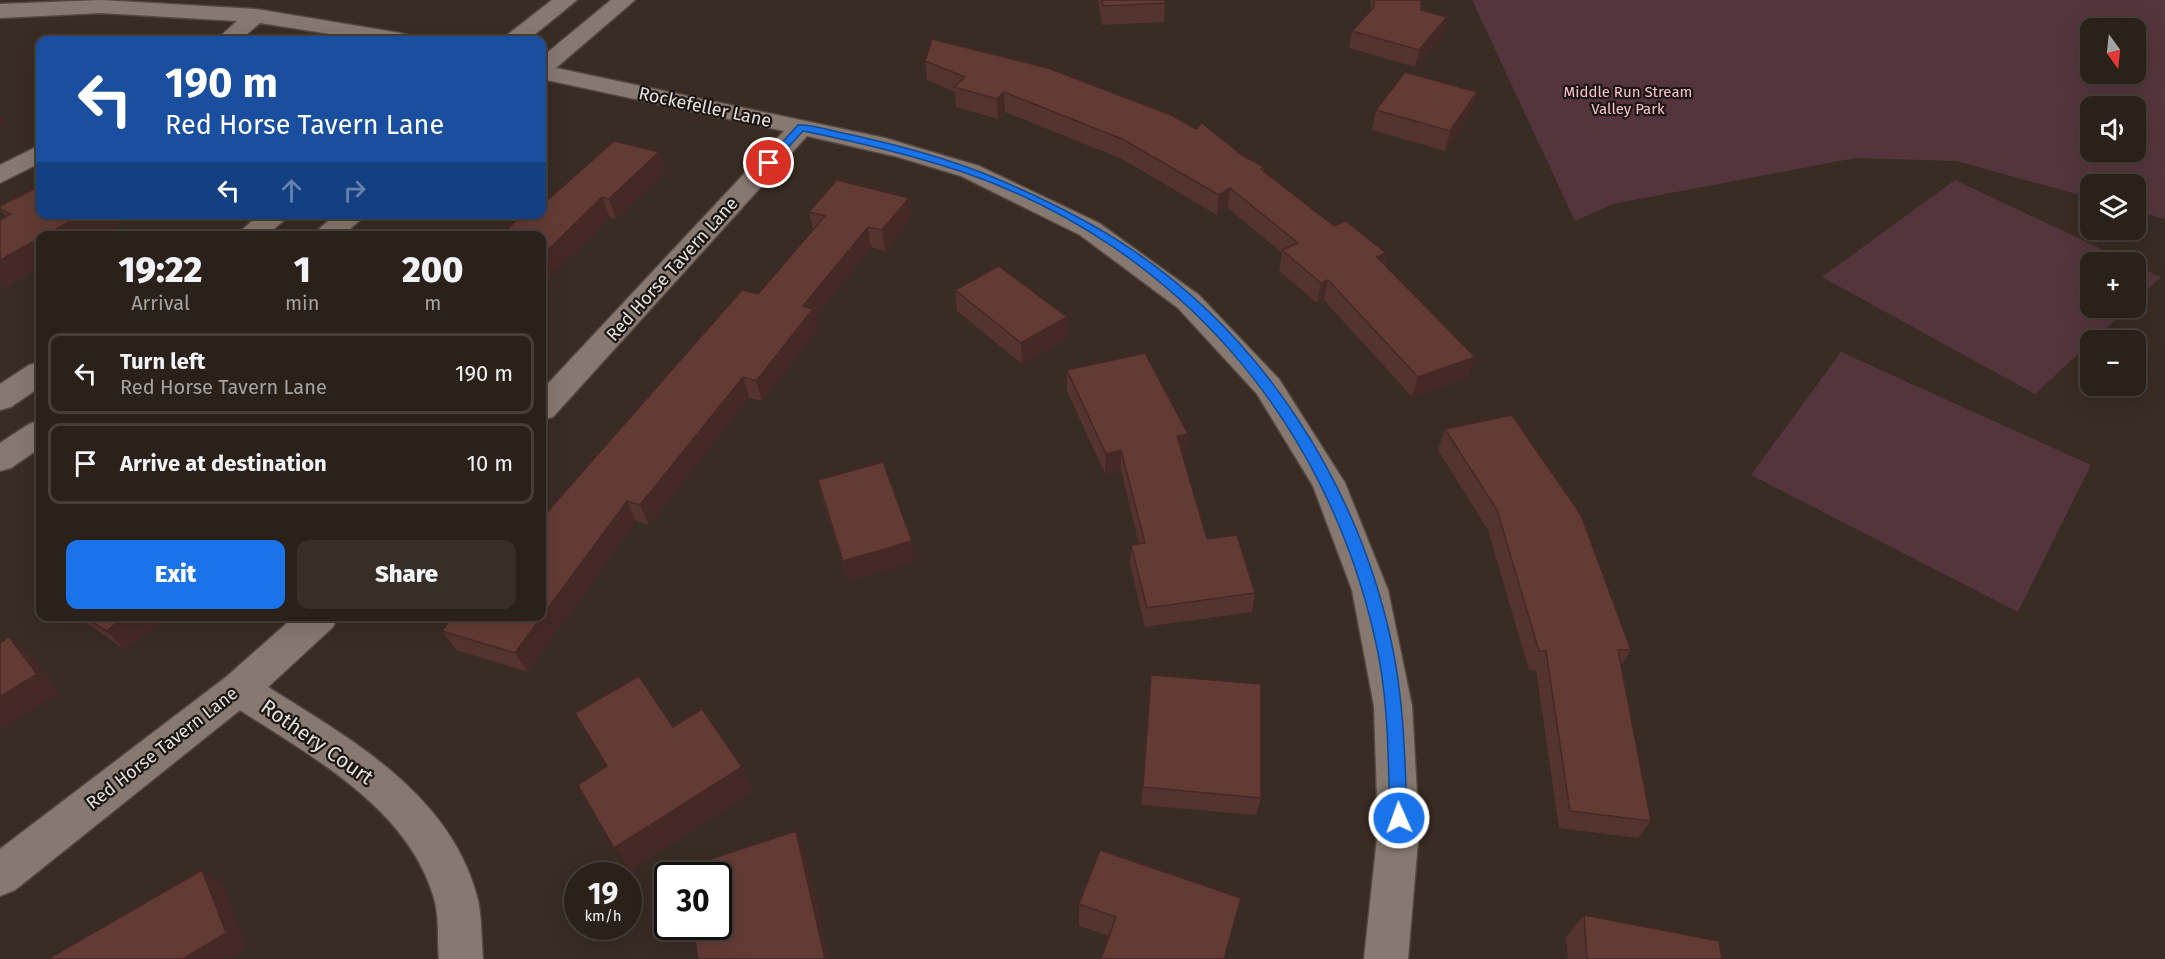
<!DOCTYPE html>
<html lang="en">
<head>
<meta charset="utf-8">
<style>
	:root { --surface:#2a211a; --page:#362e27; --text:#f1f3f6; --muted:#a5a3a2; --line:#463e39; --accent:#1a73e8 }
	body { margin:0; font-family:"Fira Sans",sans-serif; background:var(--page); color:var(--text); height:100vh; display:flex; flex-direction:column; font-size:22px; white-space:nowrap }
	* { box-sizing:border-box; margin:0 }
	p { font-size:20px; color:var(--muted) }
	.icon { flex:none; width:33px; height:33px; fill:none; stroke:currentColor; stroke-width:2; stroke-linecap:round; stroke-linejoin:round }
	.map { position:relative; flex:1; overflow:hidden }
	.side { position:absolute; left:36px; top:231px; width:510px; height:390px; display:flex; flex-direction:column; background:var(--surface); border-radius:12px; box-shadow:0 6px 24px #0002,0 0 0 2px var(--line) }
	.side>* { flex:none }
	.hud { position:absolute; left:36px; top:36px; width:510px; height:183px; border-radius:12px; box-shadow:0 6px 24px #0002,0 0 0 2px var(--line); background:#1a4fa0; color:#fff; overflow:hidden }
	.needle { width:39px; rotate:165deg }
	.fabs { position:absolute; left:2080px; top:18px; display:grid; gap:12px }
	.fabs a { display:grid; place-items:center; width:66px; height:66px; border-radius:12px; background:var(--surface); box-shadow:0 6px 24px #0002,0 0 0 2px var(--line); font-size:30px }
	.speed { position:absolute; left:564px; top:862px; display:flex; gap:12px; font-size:30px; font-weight:700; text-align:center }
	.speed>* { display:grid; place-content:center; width:78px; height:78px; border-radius:50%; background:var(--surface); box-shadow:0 6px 24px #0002,0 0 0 2px var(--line); line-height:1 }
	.speed small { font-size:15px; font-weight:400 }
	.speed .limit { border:3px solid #111; border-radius:9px; background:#fff; color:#111 }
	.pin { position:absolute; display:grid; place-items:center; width:51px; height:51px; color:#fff; margin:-26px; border:3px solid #fff; border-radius:50%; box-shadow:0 2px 6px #0007 }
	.me { position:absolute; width:66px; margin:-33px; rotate:358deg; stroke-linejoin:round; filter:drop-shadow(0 0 4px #0008) }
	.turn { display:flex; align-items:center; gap:21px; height:126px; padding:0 30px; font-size:27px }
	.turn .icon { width:78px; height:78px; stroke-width:2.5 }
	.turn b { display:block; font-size:42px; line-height:51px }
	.lanes { display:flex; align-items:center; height:57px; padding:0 30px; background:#0003; justify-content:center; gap:30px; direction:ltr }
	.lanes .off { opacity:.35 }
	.eta { display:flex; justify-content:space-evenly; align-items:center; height:102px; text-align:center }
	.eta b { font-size:36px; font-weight:800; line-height:42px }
	.action { display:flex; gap:12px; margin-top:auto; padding:12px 30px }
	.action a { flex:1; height:69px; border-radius:12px; background:var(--accent); color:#fff; font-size:24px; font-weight:800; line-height:69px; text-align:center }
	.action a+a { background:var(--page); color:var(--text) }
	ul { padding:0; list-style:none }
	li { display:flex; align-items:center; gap:18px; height:81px; margin:0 12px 9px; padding:0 18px; border:3px solid var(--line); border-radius:12px }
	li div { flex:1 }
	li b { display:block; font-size:22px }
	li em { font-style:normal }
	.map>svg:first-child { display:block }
	.green { fill:#54353d; fill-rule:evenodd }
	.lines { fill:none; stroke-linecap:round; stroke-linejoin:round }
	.street-casing { stroke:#534942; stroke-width:3 }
	.secondary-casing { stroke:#534942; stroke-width:3 }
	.street { fill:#87796f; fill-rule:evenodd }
	.secondary { fill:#87796f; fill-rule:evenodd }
	.wall { fill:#55332e }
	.shaded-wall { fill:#452925 }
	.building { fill:#633b35; stroke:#452925; stroke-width:1.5 }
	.route { fill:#1a73e8; stroke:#114b97; stroke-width:1.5 }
	.labels { text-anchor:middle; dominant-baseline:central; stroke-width:4.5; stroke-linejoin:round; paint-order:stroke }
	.far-park-label { font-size:15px; fill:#fbc0ce; stroke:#1b1612 }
	.street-label { font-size:18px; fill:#e8e0db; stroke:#1b1612 }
	.near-street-label { font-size:21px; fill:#e8e0db; stroke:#1b1612 }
</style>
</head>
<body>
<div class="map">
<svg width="2165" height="959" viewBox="0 0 2165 959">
	<rect width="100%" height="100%" fill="#382c23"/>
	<path class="green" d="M1472,0H2165V219L2136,211V184H2091V198L1956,161L1855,158L1613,204L1575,221ZM2136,28V74H2091V28ZM2091,106H2136V152H2091Z
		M1955,180L2129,262H2091V308H2128L2035,394L1822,277Z
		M2136,266L2161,277L2136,301Z
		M1841,352L2091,465L2018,612L1751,475Z"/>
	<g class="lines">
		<defs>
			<path id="street" d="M101,0L256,9L400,33L408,35L411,40H368L260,23L240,40H216L237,21L101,13L0,18V4Z
				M542,65L885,138L979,166L1099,223L1199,295L1279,379L1345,483L1388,590L1412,706L1419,829L1408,959H1364L1378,829L1374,706L1352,590L1313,486L1257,394L1178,308L1080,235L961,176L898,157L807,136L553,417L542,420V390L784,131L542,79Z
				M40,145V163L0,183V165Z
				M295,616H338L333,627L268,687C352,740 452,795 478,900C482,919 481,939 483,959H439C437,938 440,915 433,895C406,807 312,757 240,710L15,890L0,896V849L226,677Z"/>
			<path id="secondary" d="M552,0H577L528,40H504L507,35Z
				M611,0H635L550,73L542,75V57Z
				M260,214H291L266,236H235Z
				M336,214H367L342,236H311Z
				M40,362V387L11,407L0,410V384L29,365Z
				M40,420V448L11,468L0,471V443L29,424Z"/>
		</defs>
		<use href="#street" class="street-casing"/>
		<use href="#secondary" class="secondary-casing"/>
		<use href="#street" class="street"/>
		<use href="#secondary" class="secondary"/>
	</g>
	<path class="wall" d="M1098,0H1165V3L1164,22L1102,25Z
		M1371,0H1421V10L1447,17L1443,34L1415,67L1349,48L1352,31L1371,10Z
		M925,61L1242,155L1264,167V172L1334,226L1386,253L1384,264L1475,357L1468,377L1412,397L1324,300L1317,303L1279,271L1282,253L1228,208L1217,215L1122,159L1005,112L998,119L956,107L955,92L927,80Z
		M1477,92L1472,112L1445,151L1372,130L1376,110Z
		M659,152L665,172L616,219L610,218L529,217Z
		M909,198L911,218L885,251L871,247L815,317L818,329L762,401L749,398L649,525L636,521L528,672L456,650L442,631L542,616L758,294L813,230L809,212Z
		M0,206L40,214H135L0,290V220L6,217L0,210Z
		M955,290L1067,338L1022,364L957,311Z
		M1067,370L1188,434L1186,454L1182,455L1207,539L1255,593L1252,612L1145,627L1130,564L1131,545L1139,544L1121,470L1105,474L1067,391Z
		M1445,429L1631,650L1621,666L1651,821L1638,838L1559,828L1536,670H1529L1488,530L1438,450Z
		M818,480L912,541L915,561L848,581L823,500Z
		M76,616H170L126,650Z
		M1151,675L1261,798L1256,815L1141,805Z
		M1241,898L1224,959H1101L1109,936L1079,926V904Z
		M1584,915L1722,959H1568L1566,937Z"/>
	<path class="shaded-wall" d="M1447,17L1443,34L1415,67L1419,50Z
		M1004,92L1005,112L998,119L997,99Z
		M1477,92L1472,112L1445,151L1450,131Z
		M0,115L6,123L0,126Z
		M659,152L665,172L616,219L609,199Z
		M1230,188L1228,208L1217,215L1219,195Z
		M602,197L610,218L542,285V256Z
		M909,198L911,218L885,251L882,230Z
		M83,214H135L98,236H44Z
		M868,227L871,247L815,317L818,329L762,401L756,381L803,306Z
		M40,238V267L0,290V260Z
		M1386,253L1381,273L1377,257Z
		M1328,280L1324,300L1317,303L1321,283Z
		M1067,317V338L1022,364L1021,343Z
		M1475,357L1468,377L1412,397L1418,377Z
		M743,377L749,398L649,525L640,505Z
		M1188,434L1186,454L1175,457L1177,436Z
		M1121,450V470L1105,474L1106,454Z
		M627,501L636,521L528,672L515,653Z
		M912,541L915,561L848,581L843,561Z
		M125,616H170L126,650L106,631Z
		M9,637L32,656L60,692L0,730V697Z
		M742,767L753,792L630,871L614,848Z
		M796,831L806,855L830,959H825Z
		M202,870L223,886L247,948L230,959H183Z"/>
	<path class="building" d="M1102,0H1165V3L1103,6Z
		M1374,0H1421V10L1447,17L1419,50L1352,31L1374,7Z
		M932,39L1048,68L1171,115L1196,129L1202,123L1242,155L1264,167L1261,169L1334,226L1346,221L1386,253L1377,257L1475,357L1418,377L1328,280L1321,283L1282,250L1298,243L1230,188L1219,195L1122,139L1004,92L997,99L954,87L965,77L925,61Z
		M1405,72L1477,92L1450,131L1376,110Z
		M614,141L659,152L609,199L602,197L542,256V236H500L522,215L529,217L531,214H542V205Z
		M837,180L909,198L882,230L868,227L803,306L813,309L756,381L743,377L640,505L627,501L515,653L442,631L453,616H542V518L742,290L758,294L825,216L809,212Z
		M40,186V214H83L44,236H40V238L0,260V220L11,214L0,209V206Z
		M999,266L1067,317L1021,343L955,290Z
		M1145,353L1188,434L1177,436L1207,539L1237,535L1255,593L1147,608L1131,545L1145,543L1121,450L1106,454L1067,370Z
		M1512,415L1581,515L1631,650H1618L1651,821L1570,811L1546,651H1539L1497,510L1445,429Z
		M883,462L912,541L843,561L818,480Z
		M83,616H125L106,631Z
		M9,637L37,674L0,697V643Z
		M1151,675L1261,684V798L1143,787Z
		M639,676L673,727L702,709L742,767L614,848L578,785L607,766L575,713Z
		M796,831L825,959H698L693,927H718V876H685L684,868Z
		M1100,850L1241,898L1224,959H1101L1116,917L1079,904Z
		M202,870L226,933L183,959H48Z
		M1584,915L1719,941L1722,959H1587Z"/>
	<path class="route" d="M798,125C810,124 825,129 838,132C891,143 945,157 995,178C1042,198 1088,220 1131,249C1264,338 1357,485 1391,640C1404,699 1405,759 1407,818L1405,824L1399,826L1393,824L1390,818C1388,759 1389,698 1375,639C1326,420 1177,246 963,172C911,155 858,142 803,131L772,165H765V161Z"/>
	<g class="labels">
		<g class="far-park-label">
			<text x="1628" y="92">Middle Run Stream<tspan x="1628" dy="17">Valley Park</tspan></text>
		</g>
		<g class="street-label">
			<text transform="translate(705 107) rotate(12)">Rockefeller Lane</text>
			<text transform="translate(672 269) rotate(-48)">Red Horse Tavern Lane</text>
			<text transform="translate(162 748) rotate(-38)">Red Horse Tavern Lane</text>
		</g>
		<g class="near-street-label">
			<text transform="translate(317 742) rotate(35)">Rothery Court</text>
		</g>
	</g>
</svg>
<div class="fabs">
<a><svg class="needle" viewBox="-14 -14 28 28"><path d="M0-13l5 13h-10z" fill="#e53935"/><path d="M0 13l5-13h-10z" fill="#a5a3a2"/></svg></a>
<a><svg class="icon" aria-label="sound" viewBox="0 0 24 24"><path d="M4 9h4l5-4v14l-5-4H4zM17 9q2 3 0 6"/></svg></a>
<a><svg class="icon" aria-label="layers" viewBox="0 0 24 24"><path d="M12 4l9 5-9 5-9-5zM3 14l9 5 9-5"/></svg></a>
<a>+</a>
<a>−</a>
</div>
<div class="speed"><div>19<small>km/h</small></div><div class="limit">30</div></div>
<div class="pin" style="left:769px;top:163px;background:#d93025"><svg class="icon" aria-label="arrive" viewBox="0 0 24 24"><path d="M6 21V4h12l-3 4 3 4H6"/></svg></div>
<svg class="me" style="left:1399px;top:818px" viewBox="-20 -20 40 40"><circle r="17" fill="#1a73e8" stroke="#fff" stroke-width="3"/><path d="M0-11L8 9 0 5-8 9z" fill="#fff"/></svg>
<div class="hud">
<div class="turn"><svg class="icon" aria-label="left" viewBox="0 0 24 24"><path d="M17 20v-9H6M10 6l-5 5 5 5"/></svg><div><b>190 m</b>Red Horse Tavern Lane</div></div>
<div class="lanes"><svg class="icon" aria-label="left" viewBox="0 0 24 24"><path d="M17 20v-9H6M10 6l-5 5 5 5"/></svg><svg class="icon off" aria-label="ahead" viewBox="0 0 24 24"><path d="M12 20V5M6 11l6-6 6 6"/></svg><svg class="icon off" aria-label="right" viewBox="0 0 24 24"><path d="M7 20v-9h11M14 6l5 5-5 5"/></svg></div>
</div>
<section class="side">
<div class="eta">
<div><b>19:22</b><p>Arrival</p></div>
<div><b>1</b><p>min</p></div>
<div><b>200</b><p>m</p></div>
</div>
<ul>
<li><svg class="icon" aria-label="left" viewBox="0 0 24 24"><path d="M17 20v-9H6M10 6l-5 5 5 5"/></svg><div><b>Turn left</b><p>Red Horse Tavern Lane</p></div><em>190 m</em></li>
<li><svg class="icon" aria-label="arrive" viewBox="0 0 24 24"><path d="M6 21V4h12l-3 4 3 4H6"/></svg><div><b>Arrive at destination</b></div><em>10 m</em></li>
</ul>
<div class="action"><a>Exit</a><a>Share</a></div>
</section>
</div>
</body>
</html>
